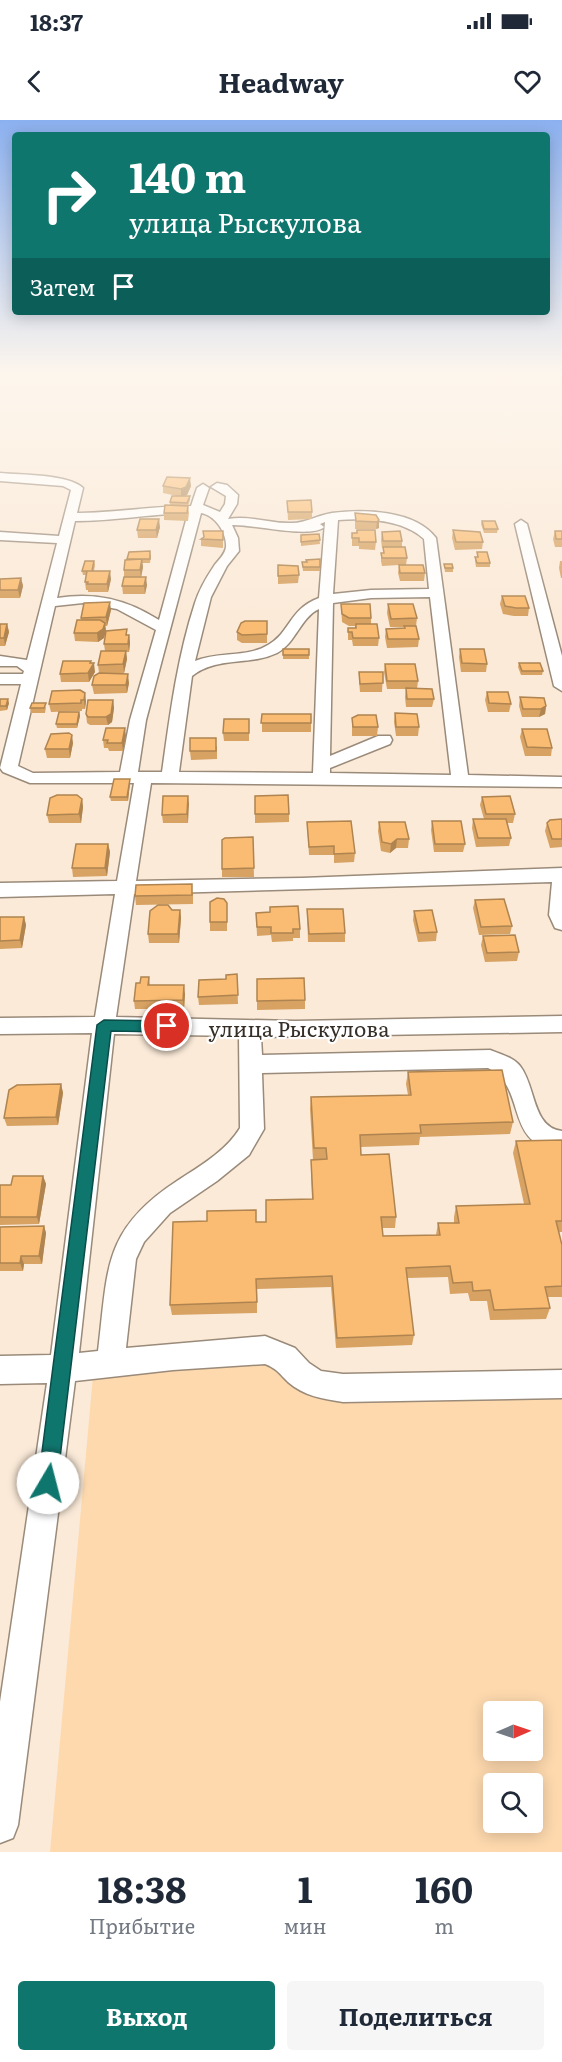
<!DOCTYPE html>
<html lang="ru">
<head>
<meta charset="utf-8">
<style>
	:root { --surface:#fff; --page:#f6f6f7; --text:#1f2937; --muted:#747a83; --accent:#0f766e }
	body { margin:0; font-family:Literata,serif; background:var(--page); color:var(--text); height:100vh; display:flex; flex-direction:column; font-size:22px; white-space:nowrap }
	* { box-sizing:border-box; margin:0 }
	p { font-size:20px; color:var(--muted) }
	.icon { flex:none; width:33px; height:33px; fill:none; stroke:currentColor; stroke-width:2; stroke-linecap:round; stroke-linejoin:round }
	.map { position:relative; height:1732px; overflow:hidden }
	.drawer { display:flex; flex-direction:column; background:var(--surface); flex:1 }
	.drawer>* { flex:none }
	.hud { position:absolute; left:12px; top:12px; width:538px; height:183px; border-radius:6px; box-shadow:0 3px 15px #0003; background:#0f766e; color:#fff; overflow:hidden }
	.needle { width:39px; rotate:88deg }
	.buttons { position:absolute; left:483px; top:1581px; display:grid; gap:12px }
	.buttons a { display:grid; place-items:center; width:60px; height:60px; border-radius:6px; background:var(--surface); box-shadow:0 3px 15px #0003; font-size:30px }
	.pin { position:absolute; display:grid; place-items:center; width:51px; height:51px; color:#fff; margin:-26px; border:3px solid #fff; border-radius:50%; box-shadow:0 2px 6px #0007 }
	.me { position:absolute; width:66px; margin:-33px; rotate:8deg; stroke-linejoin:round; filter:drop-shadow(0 0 4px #0008) }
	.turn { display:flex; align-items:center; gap:21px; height:126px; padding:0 18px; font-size:27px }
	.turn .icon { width:78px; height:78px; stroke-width:2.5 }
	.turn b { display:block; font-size:42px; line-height:51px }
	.then { display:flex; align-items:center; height:57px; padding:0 18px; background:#0003; gap:12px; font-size:22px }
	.eta { display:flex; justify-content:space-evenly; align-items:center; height:102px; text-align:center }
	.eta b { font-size:36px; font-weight:700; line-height:42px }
	.action { display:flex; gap:12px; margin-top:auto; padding:12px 18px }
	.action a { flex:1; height:69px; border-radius:6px; background:var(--accent); color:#fff; font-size:24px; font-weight:700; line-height:69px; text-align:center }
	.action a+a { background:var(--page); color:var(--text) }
	.status { display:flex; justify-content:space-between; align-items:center; height:42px; padding:0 30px; background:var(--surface); direction:ltr }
	.status svg { height:16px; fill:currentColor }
	header { display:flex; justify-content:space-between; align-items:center; height:78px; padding:0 18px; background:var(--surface); font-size:27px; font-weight:700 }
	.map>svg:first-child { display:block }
	.green { fill:#fed9ae; fill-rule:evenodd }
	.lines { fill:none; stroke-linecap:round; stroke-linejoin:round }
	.minor-casing { stroke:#9a8a79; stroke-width:3 }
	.minor { fill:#fff; fill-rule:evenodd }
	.wall { fill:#d7a262 }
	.shaded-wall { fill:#af8450 }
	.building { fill:#fabc72; stroke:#af8450; stroke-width:1.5 }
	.route { fill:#0f766e; stroke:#0a4d48; stroke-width:1.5 }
	.labels { text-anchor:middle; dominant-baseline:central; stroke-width:4.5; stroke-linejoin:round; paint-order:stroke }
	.street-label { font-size:21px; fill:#362f28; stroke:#fff }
</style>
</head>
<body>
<div class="status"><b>18:37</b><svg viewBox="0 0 49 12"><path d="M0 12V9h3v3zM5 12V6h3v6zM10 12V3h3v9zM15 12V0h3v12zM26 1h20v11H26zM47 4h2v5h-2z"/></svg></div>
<header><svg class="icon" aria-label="back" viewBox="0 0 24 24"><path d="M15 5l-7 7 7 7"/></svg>Headway<svg class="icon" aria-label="heart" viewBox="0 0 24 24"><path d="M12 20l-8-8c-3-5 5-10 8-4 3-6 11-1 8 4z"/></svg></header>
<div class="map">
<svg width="562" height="1732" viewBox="0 0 562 1732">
	<rect width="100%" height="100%" fill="#fbead8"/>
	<path class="green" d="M265,1230L299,1253L562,1264V1732H50L93,1256ZM494,1592H532V1630H494ZM494,1664H532V1702H494Z"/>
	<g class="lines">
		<defs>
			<path id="minor" d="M0,353C21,355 68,354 83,368L77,393C115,393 152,386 191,386L197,368L203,364L209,368L203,385L220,392L225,384L226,376L211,367L217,363L227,365L238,375L237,384L228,399C250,395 270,404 292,403C306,403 318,395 332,393C364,389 415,390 436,418L468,655L562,657V667L151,663L136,761L302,758L562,748V810L555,808L549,795L552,762L134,774L116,897L295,901L562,896V912L261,917L262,935L490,930C500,934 513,937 520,946C536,966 532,1008 562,1011V1031C502,1026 529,968 488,948L262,953L264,1009L249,1035L217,1061L170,1093L144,1122L136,1139L126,1228L265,1216L295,1228L309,1243L321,1251L343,1254L562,1250V1278L343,1282C323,1279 304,1276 288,1262C280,1254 276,1248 265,1244L173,1250L75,1261L18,1705L13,1718L0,1723V1582L47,1263L0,1264V1236L51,1235L92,913L0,914V898L95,897L115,774L0,777V763L117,761L134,663H30L3,652L0,648L21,564H0V554H23L24,551L17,546H0V536L27,540L57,423L0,420V412L59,416L71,370L63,366L0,361ZM188,393L159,500C126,479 95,472 57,478L75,401C113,401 150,394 188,393ZM201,393C215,395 227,413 226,427C225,435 218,440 214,446C206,458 199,470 195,483C177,538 170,595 162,652H138L146,600ZM338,400C366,398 402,399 424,419L429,469L371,470L333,474ZM325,402L319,478C289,489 290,513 268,525C247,538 218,531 195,541L211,477L227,446L239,431L238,418L232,405C251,404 312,419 324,407L320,404ZM430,477L451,655L330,653V648L390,624L392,620L390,616H378L330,636L333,483L371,478ZM83,483L117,489L156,510L130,600L120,652L33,653L18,646L55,486ZM319,489L313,653L179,652L192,556C217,536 250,546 277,533C296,523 300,498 319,489ZM114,914L239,916L240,1008C226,1031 200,1046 177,1061C102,1110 108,1150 98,1231L79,1233Z
				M521,400L527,404L562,536V571L554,566L515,404Z"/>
		</defs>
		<use href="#minor" class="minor-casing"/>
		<use href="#minor" class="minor"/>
	</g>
	<path class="wall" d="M163,366H191L187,375L183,376H190V380L188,386L189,393L188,401L164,400V393L170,385V382L177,376L163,373Z
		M287,381L312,392V399L288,400Z
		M355,393L379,400V408L376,409H355Z
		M482,401L498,409L497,413H484L481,404Z
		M160,407L157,418H138L137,410Z
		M453,410L483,422L482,429L455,430L452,418Z
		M223,411V428L201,426V419Z
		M555,411H562V427H555L553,419Z
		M382,412L402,421V427L407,438L406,445L425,453L424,461H400L398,453L399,445L382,446L381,441V433H383V428H382L381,420Z
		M352,413L376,422L375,430L359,429V426H352Z
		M319,414L320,424L301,426V415Z
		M477,432L490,443V447H476L475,441V437H477Z
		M151,435L150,443H142L143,447L141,457L147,465L145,474H123L122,466L124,457V450L128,440Z
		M94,441L95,445L94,451L111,459L108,472H88V470H86L85,462L86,455H83L82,451Z
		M560,441H562V458H561L559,448Z
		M302,442H307L320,447V451H303Z
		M444,444L453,448V452H445Z
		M278,445L299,455L298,463L278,464Z
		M21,458L23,466L20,478H0V459Z
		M502,476L529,488L528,496H514L503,494L500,484Z
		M341,484L371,498V504L379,518L378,526H353L352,520H348V508H355V506H349L342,502Z
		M388,484L417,498L416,506L419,519L418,527L387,528L385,517L386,509L404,508V507H390L387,493Z
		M111,490L107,506H105L106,511L104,518L98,522L75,521L74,513L81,500V498Z
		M267,501V523H242L237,520V512Z
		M0,504H7L9,512L5,526H0Z
		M128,515H129L130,523L129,532H126L127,539L124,553H99L98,545L105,531L104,524Z
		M283,529H309V539H283Z
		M460,529L487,544L486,552H461L459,537Z
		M91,543L95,552L89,562H61L60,554Z
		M519,543L543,551L542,555H521L518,547Z
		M385,544L418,561L417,569L434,579L432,587H406L405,577L406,569H387L384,552Z
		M359,552H383L382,572H360L359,561Z
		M129,563L127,573L94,574L92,565Z
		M52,571L86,581L85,589H82V591L51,592L49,584Z
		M487,572L511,584L509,592H488L485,580Z
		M520,577L546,586L545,594L539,597H522L519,586Z
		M0,579L9,583L7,590L0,591Z
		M113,580L114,588L112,602L108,605H90L87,603L86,594Z
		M46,587L45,593H31L30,588Z
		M79,592L80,596L77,608H57L56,604Z
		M395,593L419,607L418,616H396L394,602Z
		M262,594H311V612H262Z
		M352,598L378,607L377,616H352Z
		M249,599V621H224L223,613Z
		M522,609L552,628L551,636H525L520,617Z
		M126,616L123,631H109L108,628H104L103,620Z
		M73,623L70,638H47L45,629Z
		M217,626V639L191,640L190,631Z
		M130,663L128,681H111L110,677Z
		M188,676V703H163L162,695Z
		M255,676L289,694V702L255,703Z
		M482,677L515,694L513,703H507L511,718L509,726L476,727L472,708L473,699H484L480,685Z
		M82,679L83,687L81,703H49L47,695Z
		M562,699V727L550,728L545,711L547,703Z
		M432,701L465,724L463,732H434L431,710Z
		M307,702L355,733L354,742L334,743V735H309Z
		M379,702L409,719L408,728H396L390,733L381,731L378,711Z
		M253,717L254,757H222V749Z
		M108,724L110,732L107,756L73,757L72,748Z
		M193,772V784L136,785L135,776Z
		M475,780L512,806L510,814L479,815L473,788Z
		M227,783V811H210V802Z
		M307,789L345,813V822H308Z
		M180,790L181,798L179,823H149L148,814Z
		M414,791L437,812L436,821L418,822L413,800Z
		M256,793L300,809V818H293V821L272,822L271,815L257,816Z
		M0,797H24L26,805L22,828L0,829Z
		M483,816L519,832L517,841L485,842L481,825Z
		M237,854L238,884L199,885L198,877L226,859Z
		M149,857L150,865L185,874L184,889H135L134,881L140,863Z
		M257,859L305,880V889L257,890Z
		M408,952L513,1002L510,1014L420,1017L419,1025L361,1027V1035L396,1097L395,1108H382L383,1116L436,1115L438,1103H454V1097L456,1086L524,1084L513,1033L516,1021L562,1020V1112H559L562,1125V1177H548L550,1188L546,1199L490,1200L487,1181H470L468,1173L450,1174L448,1157L407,1158L414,1215L412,1225L336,1228L331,1167L257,1169V1193L172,1195L170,1185L256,1102H266L312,1079L311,1051V1040H313L310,989L311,977L408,975L406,964Z
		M61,964L63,973L58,1005L7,1006L4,998Z
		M43,1056L46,1064L39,1104L0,1105V1065H11Z
		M44,1106L46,1113L42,1144H24L23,1151H0V1107Z"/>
	<path class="shaded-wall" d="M190,358L191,366L187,375L181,377V369Z
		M159,399L160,407L157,418L156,410Z
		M379,400V408L376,409L377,402Z
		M142,439L143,447L141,458L140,450Z
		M110,451L111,459L108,472L107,464Z
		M146,457L147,465L145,474L144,466Z
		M21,458L23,466L20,478L18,470Z
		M110,482L111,490L107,506L106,497Z
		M105,503L106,511L104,518L98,522L97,513Z
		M7,504L9,512L5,526L4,518Z
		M129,515L130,523L129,532L128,524Z
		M126,531L127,539L124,553L123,544Z
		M91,541L92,547L94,543L95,552L89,562L88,553Z
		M128,554L129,563L127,573L126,565Z
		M85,573L86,581L85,589L84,580Z
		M8,579L9,583L7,590L6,586Z
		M113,580L114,588L112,602L108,605L106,597Z
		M546,586L545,594L539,597L541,589Z
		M79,592L80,596L77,608V604Z
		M125,608L126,616L123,631L122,623Z
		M72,615L73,623L70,638L69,629Z
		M130,659V663L128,681L127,677Z
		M188,676L189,684L188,703L187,694Z
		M82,679L83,687L81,703L79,694Z
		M397,719L396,728L390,733L391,724Z
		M108,724L110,732L107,756L105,748Z
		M180,790L181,798L179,823L178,814Z
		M24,797L26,805L22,828L20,820Z
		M184,865L185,874L184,889L183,880Z
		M61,964L63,973L58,1005L56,997Z
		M43,1056L46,1064L39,1104L37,1097Z
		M44,1106L46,1113L42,1144L39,1136Z
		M21,1136L24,1144L23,1151L20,1143Z"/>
	<path class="building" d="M167,357L190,358L186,367L181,369L163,366Z
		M172,376H190L187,383L170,382Z
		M311,380L312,392H288L287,381Z
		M165,385L188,386L187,393H164Z
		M355,393L376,395L379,400L377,402L356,401Z
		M140,399H159L156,410H137Z
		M482,401H495L498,409H484Z
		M357,410H375L376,422H359V418H352V413H357Z
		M453,410L480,412L483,422H456Z
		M203,411H223V420L201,419L204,417Z
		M400,411L402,421H383L382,412Z
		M555,411H562V419H556Z
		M319,414L320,420L301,422V415Z
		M383,427H405L407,438H382L381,433H384Z
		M150,431V439H127L129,432Z
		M477,432H487L490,443H477L475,437H478Z
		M142,439L140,450H124L125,440Z
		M320,439V447H303L302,442H307L306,440Z
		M85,441H94L92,451H82Z
		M444,444H452L453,448H445Z
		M278,445L298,446L299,455L278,456Z
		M399,445H423L425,453H400Z
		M87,451H110L107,464H87L88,462H85Z
		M124,457H146L144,466H122Z
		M21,458L18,470H0V459Z
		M502,476H525L529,488H516L505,486Z
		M110,482L106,497L81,498L84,483Z
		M341,484H370L371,498H349L342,494Z
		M388,484H413L417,498L391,499Z
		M77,500H100L105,503L103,509L97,513H74Z
		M245,501H267V514L242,515L237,512L241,503Z
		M0,504H7L4,518H0Z
		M356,504H377L379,518H353L352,512H348V508H356Z
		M404,506H416L419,519H388L386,509L405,508Z
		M127,509L126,515H129L128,524H104L106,511Z
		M283,529H309V535H283Z
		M460,529H484L487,544L462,543Z
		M101,531H126L123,544L98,545Z
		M63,541H91L90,543H94L88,553L60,554Z
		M519,543H540L543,551H522Z
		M385,544H415L418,561H387Z
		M359,552H383V563L360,564Z
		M99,553L128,554L126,565H92L94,556Z
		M406,568L432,569L434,579H407Z
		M80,570L85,573L84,580H81V583L49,584L52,571Z
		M487,572H508L511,584L489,583Z
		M520,577L544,578L546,586L541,589H523Z
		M0,579H8L6,586H0Z
		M88,580H113L111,594L106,597H88L86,594Z
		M32,583H46L44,588H30Z
		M59,592H79L77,604H56Z
		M395,593L417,594L419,607H396Z
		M262,594H311V603H261Z
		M358,595H376L378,607H353L352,598Z
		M224,599H249V613H223Z
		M106,608H125L122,623H107L108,620H103Z
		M522,609H547L552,628L527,627Z
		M69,613L72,615L69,629H45L51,614Z
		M190,618H216V631H190Z
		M114,659H130L127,677H110Z
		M57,675H77L82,679L79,694L47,695L50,678Z
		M288,675L289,694H255V676Z
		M163,676H188L187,694L162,695Z
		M510,676L515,694H486L482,677Z
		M473,699H506L511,718H478Z
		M562,699V719H552L547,703L550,700Z
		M351,701L355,733L334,734V726L309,727L307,702Z
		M432,701H461L465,724H435Z
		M379,702H405L409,719H397L391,724L382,722Z
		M253,717L254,748L222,749V720L225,718Z
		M76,724H108L105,748H72Z
		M192,764V775L135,776L136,765Z
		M217,778L224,779L227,783V802H210V782Z
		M504,779L512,806L481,807L475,780Z
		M158,785H168L172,790H180L178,814H148L150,791Z
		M298,786L300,809H293V813H271V807H257L256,793L270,792V787Z
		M307,789H343L345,813L309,814Z
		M432,790L437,812L419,813L414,791Z
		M0,797H24L20,820L0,821Z
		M515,815L519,832L487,833L483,816Z
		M237,854L238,875L198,877L199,860L226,859V855Z
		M141,857H149L148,865H184L183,880L134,881L136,863H140Z
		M304,858L305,880L257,881V859Z
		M502,950L513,1002L420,1005L421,1013L360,1015L361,1035L389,1034L396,1097H381L383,1116L440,1115L438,1103H459L456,1086L530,1084L516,1021L562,1020V1101H556L562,1125V1166L545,1167L550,1188L494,1190L490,1170L473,1171L472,1162L453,1163L450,1146L406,1148L414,1215L337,1218L332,1156L256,1159L257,1182L170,1185L173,1102L207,1101V1091L256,1090V1102H266V1080L313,1079L311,1040L327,1039L326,1028H314L311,977L411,975L408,952Z
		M61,964L56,997L4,998L9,970L17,965Z
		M13,1056H43L37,1097H0V1065H11Z
		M44,1106L39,1136H21L20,1143H0V1107Z"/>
	<linearGradient id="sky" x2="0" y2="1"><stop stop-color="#8cb1f0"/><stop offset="0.51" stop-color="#fdf6ed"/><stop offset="1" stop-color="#fdf6ed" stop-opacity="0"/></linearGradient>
	<rect width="562" height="497" fill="url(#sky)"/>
	<path class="route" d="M104,900L167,901L174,906L167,912L111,911L57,1363L54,1370L48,1373L41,1370L38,1363L97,905Z"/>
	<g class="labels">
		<g class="street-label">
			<text x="299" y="907">улица Рыскулова</text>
		</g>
	</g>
</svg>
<div class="buttons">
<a><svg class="needle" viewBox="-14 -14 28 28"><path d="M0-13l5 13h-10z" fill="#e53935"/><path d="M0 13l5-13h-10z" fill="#747a83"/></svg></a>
<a><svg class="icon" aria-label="search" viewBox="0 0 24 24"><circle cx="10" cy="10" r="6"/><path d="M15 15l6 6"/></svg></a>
</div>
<div class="pin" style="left:167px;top:906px;background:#d93025"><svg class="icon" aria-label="arrive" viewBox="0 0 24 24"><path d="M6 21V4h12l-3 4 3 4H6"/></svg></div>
<svg class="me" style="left:48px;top:1363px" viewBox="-20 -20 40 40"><circle r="19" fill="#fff"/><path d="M0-13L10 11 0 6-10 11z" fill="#0f766e"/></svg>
<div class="hud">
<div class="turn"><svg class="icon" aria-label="right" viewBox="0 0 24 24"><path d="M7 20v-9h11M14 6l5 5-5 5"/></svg><div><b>140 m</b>улица Рыскулова</div></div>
<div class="then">Затем<svg class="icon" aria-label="arrive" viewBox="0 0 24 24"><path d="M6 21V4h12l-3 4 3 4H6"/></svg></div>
</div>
</div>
<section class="drawer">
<div class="eta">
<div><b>18:38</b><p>Прибытие</p></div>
<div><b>1</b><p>мин</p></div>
<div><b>160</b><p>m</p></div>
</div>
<div class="action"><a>Выход</a><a>Поделиться</a></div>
</section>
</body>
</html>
